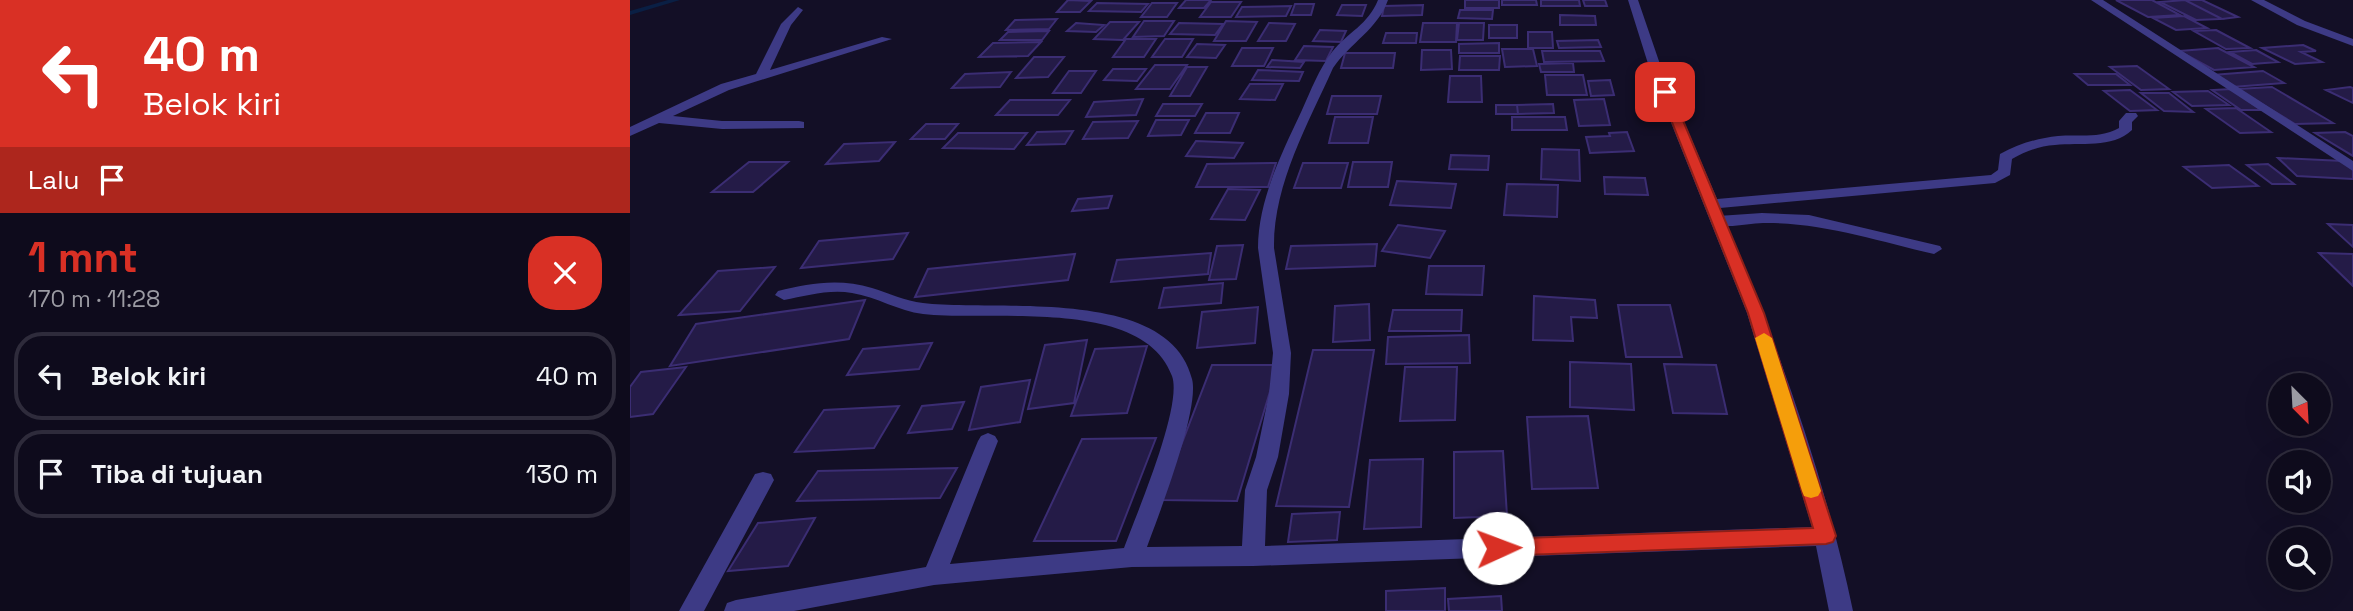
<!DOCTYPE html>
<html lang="id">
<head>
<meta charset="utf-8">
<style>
	:root { --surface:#0e0b1c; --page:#1c1929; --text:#f1f3f6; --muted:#9b9ba3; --line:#2e2b3b; --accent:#d93025 }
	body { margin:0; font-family:"Space Grotesk",sans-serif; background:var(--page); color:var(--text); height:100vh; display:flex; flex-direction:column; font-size:26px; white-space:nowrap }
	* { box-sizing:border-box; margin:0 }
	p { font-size:23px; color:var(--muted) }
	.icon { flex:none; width:38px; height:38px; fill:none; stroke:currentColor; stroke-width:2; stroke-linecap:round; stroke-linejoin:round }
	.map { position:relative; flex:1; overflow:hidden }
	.sheet { display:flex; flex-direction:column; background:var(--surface); width:630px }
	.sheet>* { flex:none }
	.guide { background:#d93025; color:#fff; overflow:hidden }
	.needle { width:46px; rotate:156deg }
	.controls { position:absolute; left:1638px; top:373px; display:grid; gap:14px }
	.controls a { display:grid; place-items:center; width:63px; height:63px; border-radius:50%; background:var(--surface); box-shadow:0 7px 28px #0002,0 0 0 2px var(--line); font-size:35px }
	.pin { position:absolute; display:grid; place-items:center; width:60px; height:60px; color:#fff; margin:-30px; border-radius:14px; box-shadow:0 4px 10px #0006 }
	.me { position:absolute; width:77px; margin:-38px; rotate:88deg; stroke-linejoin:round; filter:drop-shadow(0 0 5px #0008) }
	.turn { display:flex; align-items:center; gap:24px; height:147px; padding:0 28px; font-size:32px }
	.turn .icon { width:91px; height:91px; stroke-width:2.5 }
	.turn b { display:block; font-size:49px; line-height:60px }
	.then { display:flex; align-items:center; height:66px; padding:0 28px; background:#0003; gap:14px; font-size:26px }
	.round { display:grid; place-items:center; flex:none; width:74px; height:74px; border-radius:28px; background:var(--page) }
	.overview { display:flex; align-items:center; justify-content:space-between; height:119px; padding:0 28px }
	h1 { font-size:42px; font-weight:800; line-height:52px; color:var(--accent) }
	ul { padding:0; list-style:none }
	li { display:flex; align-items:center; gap:21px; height:88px; margin:0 14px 10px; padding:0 14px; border:4px solid var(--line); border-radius:28px }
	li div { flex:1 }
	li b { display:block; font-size:26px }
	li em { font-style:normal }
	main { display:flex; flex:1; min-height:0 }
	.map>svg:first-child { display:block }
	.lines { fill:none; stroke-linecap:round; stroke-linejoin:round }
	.stream { fill:#0a1f44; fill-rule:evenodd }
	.building { fill:#241b47; stroke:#3b2d73; stroke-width:2 }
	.lane { fill:#3d3a85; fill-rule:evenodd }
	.street { fill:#3d3a85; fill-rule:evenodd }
	.route { fill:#d93025; stroke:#8d1f18; stroke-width:2 }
	.slow { fill:#f59e0b }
</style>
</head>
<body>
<main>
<section class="sheet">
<div class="guide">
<div class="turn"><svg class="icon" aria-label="left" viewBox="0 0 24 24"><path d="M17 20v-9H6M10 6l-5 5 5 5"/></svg><div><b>40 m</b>Belok kiri</div></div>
<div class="then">Lalu<svg class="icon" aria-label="arrive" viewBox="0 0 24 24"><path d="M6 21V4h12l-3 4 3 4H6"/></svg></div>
</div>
<div class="overview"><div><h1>1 mnt</h1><p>170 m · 11:28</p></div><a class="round" style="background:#d93025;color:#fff"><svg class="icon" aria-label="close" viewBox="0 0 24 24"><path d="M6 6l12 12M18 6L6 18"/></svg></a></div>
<ul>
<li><svg class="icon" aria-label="left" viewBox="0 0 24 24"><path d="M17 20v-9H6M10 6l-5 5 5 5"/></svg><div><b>Belok kiri</b></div><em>40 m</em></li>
<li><svg class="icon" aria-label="arrive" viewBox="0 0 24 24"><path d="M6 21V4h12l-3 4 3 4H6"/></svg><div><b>Tiba di tujuan</b></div><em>130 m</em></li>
</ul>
</section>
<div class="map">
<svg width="1723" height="611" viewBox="0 0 1723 611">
	<rect width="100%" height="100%" fill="#130f26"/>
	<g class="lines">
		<path class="stream" d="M38,0H50L0,15V11Z"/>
	</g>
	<path class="building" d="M438,0L461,1L450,12H427Z
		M556,0H581L574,8H549Z
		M835,0H869V8H835Z
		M872,0H906L907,5H872Z
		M911,0H949L950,6H911Z
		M953,0H975L977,6H955Z
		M1486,0H1522L1550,15L1518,17Z
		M1555,0H1572L1608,17L1592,19Z
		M1555,0L1592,19L1566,20L1530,2Z
		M581,2H611L601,17H570Z
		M467,3L518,4L511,12L459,11Z
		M522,3H547L537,17H511Z
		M665,4H684L681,15H661Z
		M712,5H736L732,16L707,15Z
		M793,5L792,15L752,16L754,6Z
		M661,6L656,16L606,17L612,7Z
		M830,10H863L862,19L828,18Z
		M930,15L965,16L966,25H930Z
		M1554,16L1577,28L1546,30L1523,18Z
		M427,19L419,29L376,30L385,20Z
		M514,21H544L534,36L503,37Z
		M596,21L627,22L616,41H584Z
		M480,22H509L493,40L464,39Z
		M446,23L474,25L466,32L437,31Z
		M549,23L593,24L585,35L540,34Z
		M639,23L665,24L656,41H628Z
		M793,23H827L826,42H790Z
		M829,23H854L853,40H827Z
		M859,25H887V38H859Z
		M690,30L716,31L711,42L683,41Z
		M1586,30L1620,48L1596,49L1564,31Z
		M419,31L412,40H370L378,32Z
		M898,32H922L923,48H898Z
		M756,33H787L786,43H753Z
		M496,39H526L514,57H483Z
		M535,39H563L552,57H522Z
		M968,40L971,47L929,48L927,41Z
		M411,42L398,56L349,57L363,43Z
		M869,43V53H829V44Z
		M567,44L595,45L586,58L557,57Z
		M1673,45L1686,51L1671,52L1692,62L1665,64L1632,48Z
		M674,46L703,47L696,61L665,60Z
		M612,48H643L634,66H602Z
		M1588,48L1624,67L1584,70L1549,51Z
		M872,49H903L907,66L875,67Z
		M792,50H821L822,69L791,70Z
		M1626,50L1648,62L1622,64L1600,52Z
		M912,51H970L974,61L914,62Z
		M715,53H765L763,68H711Z
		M830,56H870L869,70H829Z
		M404,57H434L418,77L386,78Z
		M642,60L674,62L670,68L637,67Z
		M943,63L944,72H911L909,64Z
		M525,65H557L540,89H506Z
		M1507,66L1539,89L1511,90L1480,67Z
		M557,67H577L560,96H540Z
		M483,69H516L507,81L474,80Z
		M628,70L673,72L669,81L622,80Z
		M439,71H466L451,93H423Z
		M1633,71L1654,83L1602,87L1582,75Z
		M381,72L370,87L322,88L335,74Z
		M1445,74H1486L1500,85H1458Z
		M915,75H953L957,95H917Z
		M820,76H851L852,102H818Z
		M980,80L984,95L961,96L958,81Z
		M620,84H653L645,100L610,99Z
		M1642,87L1703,123L1665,124L1607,89Z
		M1720,87L1723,88V103L1696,90Z
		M1602,89L1631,110H1611L1582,90Z
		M1500,90L1527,110L1500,111L1474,91Z
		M1578,91L1599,105L1562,106L1543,92Z
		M1511,93H1539L1563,112L1534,111Z
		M702,96H751L747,114H697Z
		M513,99L506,115L456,117L464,102Z
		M974,99L980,125L949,126L944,100Z
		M380,100H440L428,115H366Z
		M533,104H572L565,116H526Z
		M923,104L924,113L888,114L887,105Z
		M866,105H887L888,114H866Z
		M1606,108L1641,132L1610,133L1576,109Z
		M576,113H609L600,133H565Z
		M705,117H743L738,143H699Z
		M882,117H935L937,130H882Z
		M526,120H559L551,135L518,136Z
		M508,121L498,138L453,139L463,122Z
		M296,124H328L315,139H281Z
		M443,131L435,144L397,145L407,132Z
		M997,132L1004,151L960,153L956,137L980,136L979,133Z
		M1715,132L1723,136V156L1685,133Z
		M328,133H397L384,149L313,148Z
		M566,141L613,143L604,158L556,156Z
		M265,142L249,161L196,164L214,144Z
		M912,149L949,150L950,181L911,179Z
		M821,155L859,156L858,170L819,169Z
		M1648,158L1713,161L1723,170V179L1667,176Z
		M119,162H158L123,192H82Z
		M723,162H762L758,187H718Z
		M646,163L638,187H566L577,164Z
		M673,163H718L711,188H664Z
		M1638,164L1664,184H1642L1617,165Z
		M1599,165L1628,186L1582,188L1554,167Z
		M974,177L1015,178L1018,195L975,194Z
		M767,181L826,184L821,208L760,205Z
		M877,184L928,185L927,217L874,215Z
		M598,189L630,190L615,220L581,219Z
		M482,196L478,208L442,211L448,199Z
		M1698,224L1723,225V247Z
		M768,225L815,231L800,258L752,251Z
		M278,233L263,259L171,268L189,241Z
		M747,244L745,266L656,269L661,246Z
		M613,245L606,279L579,280L587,246Z
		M581,253L578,274L481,282L487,260Z
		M1689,253L1723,254V286Z
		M445,254L438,280L285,297L298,269Z
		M799,266H854L852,295L796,294Z
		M145,267L110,311L49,315L88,271Z
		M593,283L591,303L529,308L534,288Z
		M904,296L965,300L967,318L941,317L943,341L903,340Z
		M235,300L219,339L40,366L66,324Z
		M739,304L740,340L703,342L705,306Z
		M988,305H1040L1052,357H996Z
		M628,307L625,343L567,348L572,312Z
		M763,310H832L831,331H759Z
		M839,335L840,363L756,364L758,337Z
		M457,340L444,403L398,409L415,345Z
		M302,343L289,369L217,375L233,349Z
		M517,346L497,413L441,416L465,349Z
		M683,350H744L719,507L646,506Z
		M940,362L1001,364L1004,410L940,407Z
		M1034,364L1086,365L1097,414L1043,413Z
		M582,365H648L607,501L530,500Z
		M56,367L23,414L0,417V387L11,372Z
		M775,367H827L825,420L770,421Z
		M400,380L390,422L339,430L351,387Z
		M334,402L322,429L278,433L292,406Z
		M269,406L244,448L165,452L194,410Z
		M958,416L968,488L902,489L897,417Z
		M526,438L486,541H404L452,439Z
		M873,451L877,516L824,518V452Z
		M793,459L791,527L734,529L740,460Z
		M327,468L310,498L167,501L188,471Z
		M710,512L707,540L658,542L662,514Z
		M185,518L158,566L98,571L128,523Z
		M815,588V611H756V591Z
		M871,596L872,611H819L818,599Z"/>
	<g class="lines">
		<path class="lane" d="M1132,213L1179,215L1310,246L1312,249L1304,254C1248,241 1191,222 1133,223C1118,223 1091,231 1080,221L1088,216Z"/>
		<path class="street" d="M748,0H758C748,29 720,43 703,68C678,124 643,185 644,248L661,353L659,394L648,457L637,490L635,546L1182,527L1117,313L1020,70L998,0H1008L1032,70L1087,199L1361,175L1368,170L1370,154C1388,144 1408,138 1428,136C1449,134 1470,139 1489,128V121L1496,113H1506L1508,116L1502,122V130C1482,149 1450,142 1425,145C1410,146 1396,151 1382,159L1380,175L1365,183L1090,208C1145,338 1194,472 1223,611H1199L1186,546L623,566L502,567L304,585L164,611H94L97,603L106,600L296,567L348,441L351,436L358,433L365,436L368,441L320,564L494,548C506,515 553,406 542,376C513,296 361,322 293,314C268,311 247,297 222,293C199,289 176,296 154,300L145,295L148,291C179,283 210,278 242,288C259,293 275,301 293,303C364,312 539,285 562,379C570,409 529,514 517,547L612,546L615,490L626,457L639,394L643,353L628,248C628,200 652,153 672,110C681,90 689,69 702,52C718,32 738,25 748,0Z
			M1461,0H1473L1723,161V171Z
			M1621,0H1634L1675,21L1723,39V46L1667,25Z
			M168,7L173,10L161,25L140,70L252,37L262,39L99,90L43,116L92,121H169L174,122V128L92,129L29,123L0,136V127L91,84L126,74L151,24Z
			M133,472L141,474L144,480L74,611H49L125,474Z"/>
	</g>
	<path class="route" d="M1031,90L1041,92L1134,313L1206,536L1203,542L1196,544L868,556L861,554L858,548L861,542L868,539L1183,528L1118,313L1030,92Z"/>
	<path class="slow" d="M1134,333L1142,338L1191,491L1188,496L1181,498L1174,496L1172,491L1125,338Z"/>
</svg>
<div class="controls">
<a><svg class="needle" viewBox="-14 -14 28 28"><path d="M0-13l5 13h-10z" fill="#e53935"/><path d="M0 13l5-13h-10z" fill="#9b9ba3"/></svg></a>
<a><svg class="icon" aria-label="sound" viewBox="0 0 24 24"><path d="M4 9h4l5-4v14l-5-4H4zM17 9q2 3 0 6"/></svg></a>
<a><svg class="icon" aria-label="search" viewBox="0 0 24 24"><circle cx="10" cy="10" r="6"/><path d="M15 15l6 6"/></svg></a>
</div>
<div class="pin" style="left:1035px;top:92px;background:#d93025"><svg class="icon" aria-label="arrive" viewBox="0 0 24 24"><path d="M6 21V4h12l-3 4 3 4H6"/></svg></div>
<svg class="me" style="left:868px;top:548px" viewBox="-20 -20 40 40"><circle r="19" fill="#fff"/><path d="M0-13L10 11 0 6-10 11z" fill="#d93025"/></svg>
</div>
</main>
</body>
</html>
